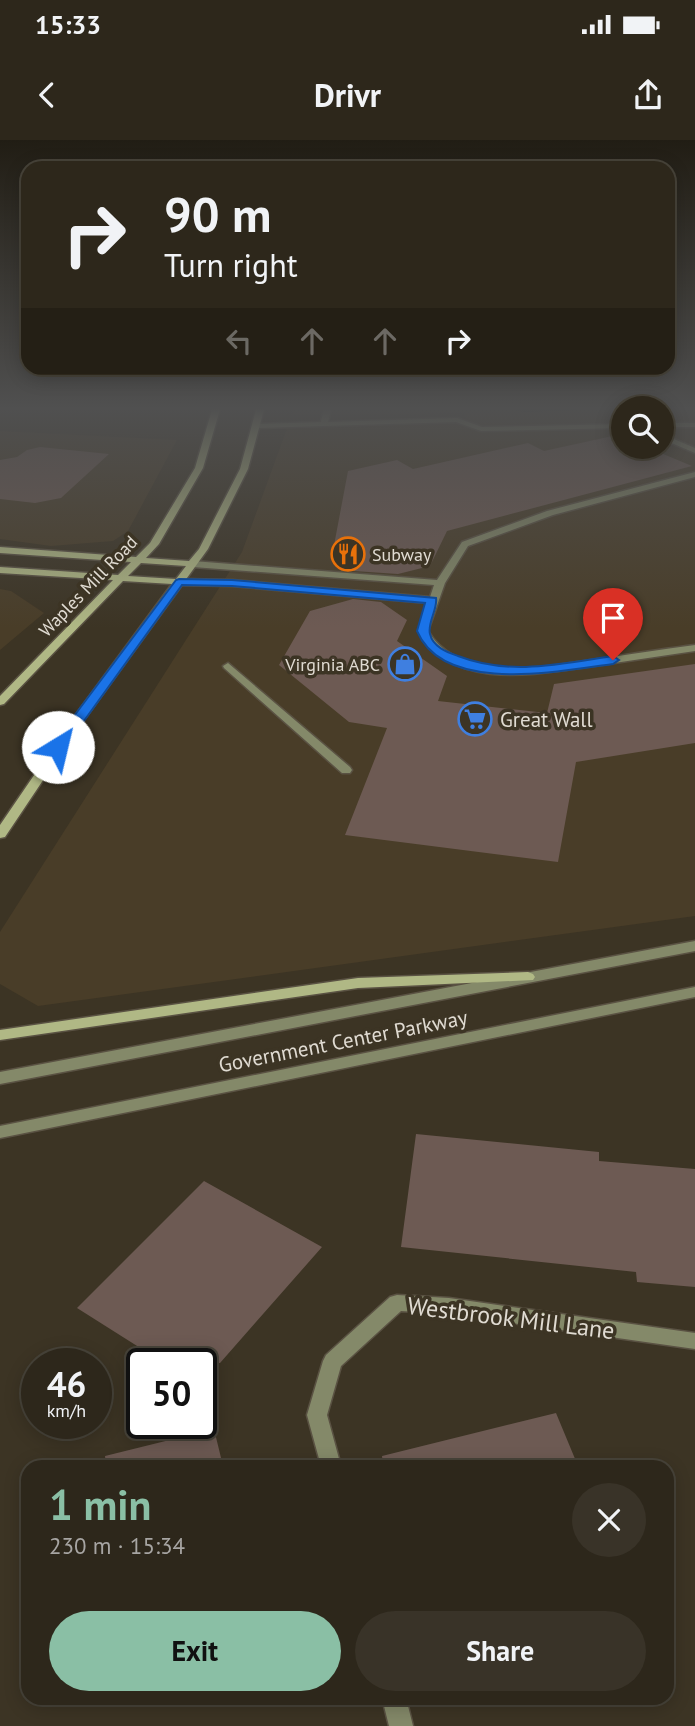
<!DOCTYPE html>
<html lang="en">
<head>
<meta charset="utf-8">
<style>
	:root { --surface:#2d271b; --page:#393328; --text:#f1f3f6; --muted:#a7a5a3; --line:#48443a; --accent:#8abfa5 }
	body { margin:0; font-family:"PT Sans",sans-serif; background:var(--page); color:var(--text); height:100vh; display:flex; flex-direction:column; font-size:26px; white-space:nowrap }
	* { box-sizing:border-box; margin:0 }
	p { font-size:23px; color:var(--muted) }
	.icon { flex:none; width:38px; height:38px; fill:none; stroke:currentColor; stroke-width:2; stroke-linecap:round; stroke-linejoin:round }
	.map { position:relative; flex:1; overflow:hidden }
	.details { position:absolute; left:21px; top:1320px; width:653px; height:245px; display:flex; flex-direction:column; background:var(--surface); border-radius:21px; box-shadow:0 4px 18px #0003,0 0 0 2px var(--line) }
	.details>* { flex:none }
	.hud { position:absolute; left:21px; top:21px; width:654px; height:214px; border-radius:21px; box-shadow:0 4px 18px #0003,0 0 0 2px var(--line); background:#2d271b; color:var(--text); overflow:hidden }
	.buttons { position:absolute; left:611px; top:256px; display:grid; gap:14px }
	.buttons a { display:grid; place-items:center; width:63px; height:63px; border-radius:50%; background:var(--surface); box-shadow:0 4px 18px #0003,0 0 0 2px var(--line); font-size:35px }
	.speed { position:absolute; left:21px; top:1208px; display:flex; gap:14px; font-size:35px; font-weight:700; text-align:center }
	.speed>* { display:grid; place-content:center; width:91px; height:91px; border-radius:50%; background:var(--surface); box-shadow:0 4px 18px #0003,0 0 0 2px var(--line); line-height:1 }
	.speed small { font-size:18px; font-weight:400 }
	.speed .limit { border:4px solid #111; border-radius:10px; background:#fff; color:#111 }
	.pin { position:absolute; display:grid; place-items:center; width:60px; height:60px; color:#fff; margin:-72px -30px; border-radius:50% 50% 50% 0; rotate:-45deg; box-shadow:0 0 7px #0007 }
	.pin .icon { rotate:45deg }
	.me { position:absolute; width:77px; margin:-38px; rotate:36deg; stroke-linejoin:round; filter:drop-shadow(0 0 5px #0008) }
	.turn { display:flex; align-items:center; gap:24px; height:147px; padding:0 28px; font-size:32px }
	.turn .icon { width:91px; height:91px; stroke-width:2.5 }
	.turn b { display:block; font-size:49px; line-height:60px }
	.lanes { display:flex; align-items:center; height:66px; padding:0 28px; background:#0003; justify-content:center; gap:35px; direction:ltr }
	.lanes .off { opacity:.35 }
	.round { display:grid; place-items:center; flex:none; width:74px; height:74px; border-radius:37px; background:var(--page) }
	.head { display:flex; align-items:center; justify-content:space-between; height:119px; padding:0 28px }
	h1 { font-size:42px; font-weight:700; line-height:52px; color:var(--accent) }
	.button { display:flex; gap:14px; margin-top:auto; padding:14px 28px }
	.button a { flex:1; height:80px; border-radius:42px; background:var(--accent); color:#111; font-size:28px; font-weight:700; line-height:80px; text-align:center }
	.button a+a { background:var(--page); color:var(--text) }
	.status { display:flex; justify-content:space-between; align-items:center; height:49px; padding:0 35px; background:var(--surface); direction:ltr }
	.status svg { height:19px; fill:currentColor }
	header { display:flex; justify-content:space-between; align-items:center; height:91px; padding:0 28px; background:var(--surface); font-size:32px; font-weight:700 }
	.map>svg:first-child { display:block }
	.built { fill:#493d28; fill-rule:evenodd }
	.water { fill:#021d2a }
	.building { fill:#6d5a53 }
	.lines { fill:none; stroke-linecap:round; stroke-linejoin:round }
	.lane-casing { stroke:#5a5243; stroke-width:3 }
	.street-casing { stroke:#5a5243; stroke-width:3 }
	.secondary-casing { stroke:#5a5243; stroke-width:3 }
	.lane { fill:#848969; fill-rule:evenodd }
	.street { fill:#848969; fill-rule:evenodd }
	.secondary { fill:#b0b885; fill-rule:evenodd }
	.route { fill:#1a73e8; stroke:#114b97; stroke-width:2 }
	.labels { text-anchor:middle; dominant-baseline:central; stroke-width:7; stroke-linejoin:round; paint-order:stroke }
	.far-poi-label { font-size:18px; fill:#e0dbd2; stroke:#3c3424; text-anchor:start }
	.far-street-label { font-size:18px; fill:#e0dbd2; stroke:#3c3424 }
	.poi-label { font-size:21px; fill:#e0dbd2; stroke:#3c3424; text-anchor:start }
	.street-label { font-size:21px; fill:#e0dbd2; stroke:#3c3424 }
	.near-street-label { font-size:24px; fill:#e0dbd2; stroke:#3c3424 }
</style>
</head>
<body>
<div class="status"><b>15:33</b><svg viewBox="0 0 49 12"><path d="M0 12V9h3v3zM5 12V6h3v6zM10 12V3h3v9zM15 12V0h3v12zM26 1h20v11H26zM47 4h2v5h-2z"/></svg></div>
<header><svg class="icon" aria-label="back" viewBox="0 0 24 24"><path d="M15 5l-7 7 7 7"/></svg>Drivr<svg class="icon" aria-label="share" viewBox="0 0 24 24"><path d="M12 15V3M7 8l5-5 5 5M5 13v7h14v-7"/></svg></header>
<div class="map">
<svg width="695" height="1586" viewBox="0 0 695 1586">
	<rect width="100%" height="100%" fill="#3c3424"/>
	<path class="built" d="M296,266H695V776L38,866L0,844V792L242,412L289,283L466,280L464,273H459L293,275ZM623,268H662V306H623Z
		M0,291L177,300L128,391L113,401L51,406L0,399Z
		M0,449L11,451L44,473L0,510Z"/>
	<path class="water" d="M504,266H678L524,272Z"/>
	<path class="building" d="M617,295L623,297V306H644L692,326L447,391L430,426L398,434L354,431L332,416L348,331L397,320L413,329L528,303L544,311Z
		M40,307L109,314L61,358L35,363L0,359V320L17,317L27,310Z
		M353,459L381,462L407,480L397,501L447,536L438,561L547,573L554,544L695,524V603L576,622L558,722L345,695L387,588L349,582L279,525L310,471Z
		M416,994L599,1012V1021L695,1029V1147L637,1142L636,1132L401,1107Z
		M204,1041L322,1107L220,1223H164L77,1168Z
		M556,1273L578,1326H383L382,1316Z
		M214,1289L223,1326H106L105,1316Z"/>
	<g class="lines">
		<defs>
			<path id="lane" d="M324,266H332L328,282L457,278L482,287L623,284V288L481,291L456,282L258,288L254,286L258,284L321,282Z
				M662,283H695V287H662Z
				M662,294L695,308V313L662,299Z
				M695,332V337L553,375L468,406L445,443L428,491C462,546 546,526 599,519C631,514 663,509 695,505V511C661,516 628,521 594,526C536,534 454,552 418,491L428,463L232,446L179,445L174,442L179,439L232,440L430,457L434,445L193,427L188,424L193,421L437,440L462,402L547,371Z
				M228,523L350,627L352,630L350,633H342L224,528L223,526Z"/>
			<path id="street" d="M695,801V811L0,944V932Z
				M695,847V857L0,998V986Z
				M397,1155L449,1158L695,1193V1209L449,1174L401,1171L341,1226L327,1275L341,1326H321L307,1275L323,1221L326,1215L390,1157Z
				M382,1558H406L413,1586H389Z"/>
			<path id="secondary" d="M213,266H221L203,328L159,404L146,418L189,421L199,409L240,329L257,266H265L248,329L208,409L78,588L5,697L0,698V685L69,584L172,444L123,441L4,564L0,565V556L113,440L0,433V427L118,435L131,422L0,413V407L136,417L150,403L195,328ZM141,423L186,426L176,439L128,436Z
				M528,832L533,834L535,837L533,840L358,848L0,900V890L358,838Z"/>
		</defs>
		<use href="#lane" class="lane-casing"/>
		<use href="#street" class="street-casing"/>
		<use href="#secondary" class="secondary-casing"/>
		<use href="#lane" class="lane"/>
		<use href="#street" class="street"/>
		<use href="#secondary" class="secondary"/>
	</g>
	<linearGradient id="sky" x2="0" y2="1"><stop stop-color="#211d14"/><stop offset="0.55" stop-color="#505050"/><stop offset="1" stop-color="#505050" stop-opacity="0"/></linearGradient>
	<rect width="695" height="488" fill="url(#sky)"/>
	<path class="route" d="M179,439L232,440L436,458C438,469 427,483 430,494C433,507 447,512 458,516C510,536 560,524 613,516L619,520L613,524C560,531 444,555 417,491L425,463L232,446L182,445L63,610H53V604L176,440Z"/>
	<defs>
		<symbol id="restaurant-ring" viewBox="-11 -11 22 22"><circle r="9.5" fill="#3c3424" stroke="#e8710a" stroke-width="1.5"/><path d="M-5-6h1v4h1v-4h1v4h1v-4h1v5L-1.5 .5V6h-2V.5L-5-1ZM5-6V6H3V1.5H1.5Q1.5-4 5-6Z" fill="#e8710a"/></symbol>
		<symbol id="shop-ring" viewBox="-11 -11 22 22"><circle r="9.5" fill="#3c3424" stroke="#3f7fe0" stroke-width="1.5"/><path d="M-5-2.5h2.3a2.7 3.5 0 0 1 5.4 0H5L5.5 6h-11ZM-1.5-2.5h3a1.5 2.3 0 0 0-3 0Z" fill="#3f7fe0"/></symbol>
		<symbol id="supermarket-ring" viewBox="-11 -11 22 22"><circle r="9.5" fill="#3c3424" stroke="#3f7fe0" stroke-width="1.5"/><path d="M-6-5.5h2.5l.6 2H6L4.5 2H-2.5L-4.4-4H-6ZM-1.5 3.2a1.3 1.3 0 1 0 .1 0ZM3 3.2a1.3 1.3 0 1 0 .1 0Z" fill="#3f7fe0"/></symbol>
	</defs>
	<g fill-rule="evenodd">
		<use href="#restaurant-ring" x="329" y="395" width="38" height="38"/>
		<use href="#shop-ring" x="386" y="505" width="38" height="38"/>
		<use href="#supermarket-ring" x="456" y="560" width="38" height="38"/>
	</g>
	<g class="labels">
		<g class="far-poi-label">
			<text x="372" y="414">Subway</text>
			<text x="380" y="524" text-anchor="end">Virginia ABC</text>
		</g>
		<g class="far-street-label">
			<text transform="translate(88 446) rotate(-46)">Waples Mill Road</text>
		</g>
		<g class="poi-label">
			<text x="500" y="579">Great Wall</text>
		</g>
		<g class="street-label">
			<text transform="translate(343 901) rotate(-11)">Government Center Parkway</text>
		</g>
		<g class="near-street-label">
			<text transform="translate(511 1178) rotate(7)">Westbrook Mill Lane</text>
		</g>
	</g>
</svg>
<div class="buttons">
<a><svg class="icon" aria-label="search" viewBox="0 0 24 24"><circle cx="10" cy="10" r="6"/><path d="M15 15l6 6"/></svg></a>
</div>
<div class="speed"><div>46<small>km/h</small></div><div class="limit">50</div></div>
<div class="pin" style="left:613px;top:520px;background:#d93025"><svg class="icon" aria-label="arrive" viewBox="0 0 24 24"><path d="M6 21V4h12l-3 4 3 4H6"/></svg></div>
<svg class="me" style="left:58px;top:607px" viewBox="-20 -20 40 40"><circle r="19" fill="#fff"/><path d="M0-13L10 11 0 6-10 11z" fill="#1a73e8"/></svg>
<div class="hud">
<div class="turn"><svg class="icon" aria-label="right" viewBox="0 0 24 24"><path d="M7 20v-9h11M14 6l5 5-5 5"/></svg><div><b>90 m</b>Turn right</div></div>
<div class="lanes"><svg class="icon off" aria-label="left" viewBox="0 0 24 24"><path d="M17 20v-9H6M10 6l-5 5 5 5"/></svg><svg class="icon off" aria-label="ahead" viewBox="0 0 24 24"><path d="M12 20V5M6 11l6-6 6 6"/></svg><svg class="icon off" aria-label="ahead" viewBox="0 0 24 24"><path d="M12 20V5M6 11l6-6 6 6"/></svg><svg class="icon" aria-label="right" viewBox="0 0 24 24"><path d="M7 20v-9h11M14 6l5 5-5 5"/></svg></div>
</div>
<section class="details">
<div class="head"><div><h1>1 min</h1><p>230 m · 15:34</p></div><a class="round"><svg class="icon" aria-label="close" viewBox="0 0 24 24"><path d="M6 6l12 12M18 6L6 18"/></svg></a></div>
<div class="button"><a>Exit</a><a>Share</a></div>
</section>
</div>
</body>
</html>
